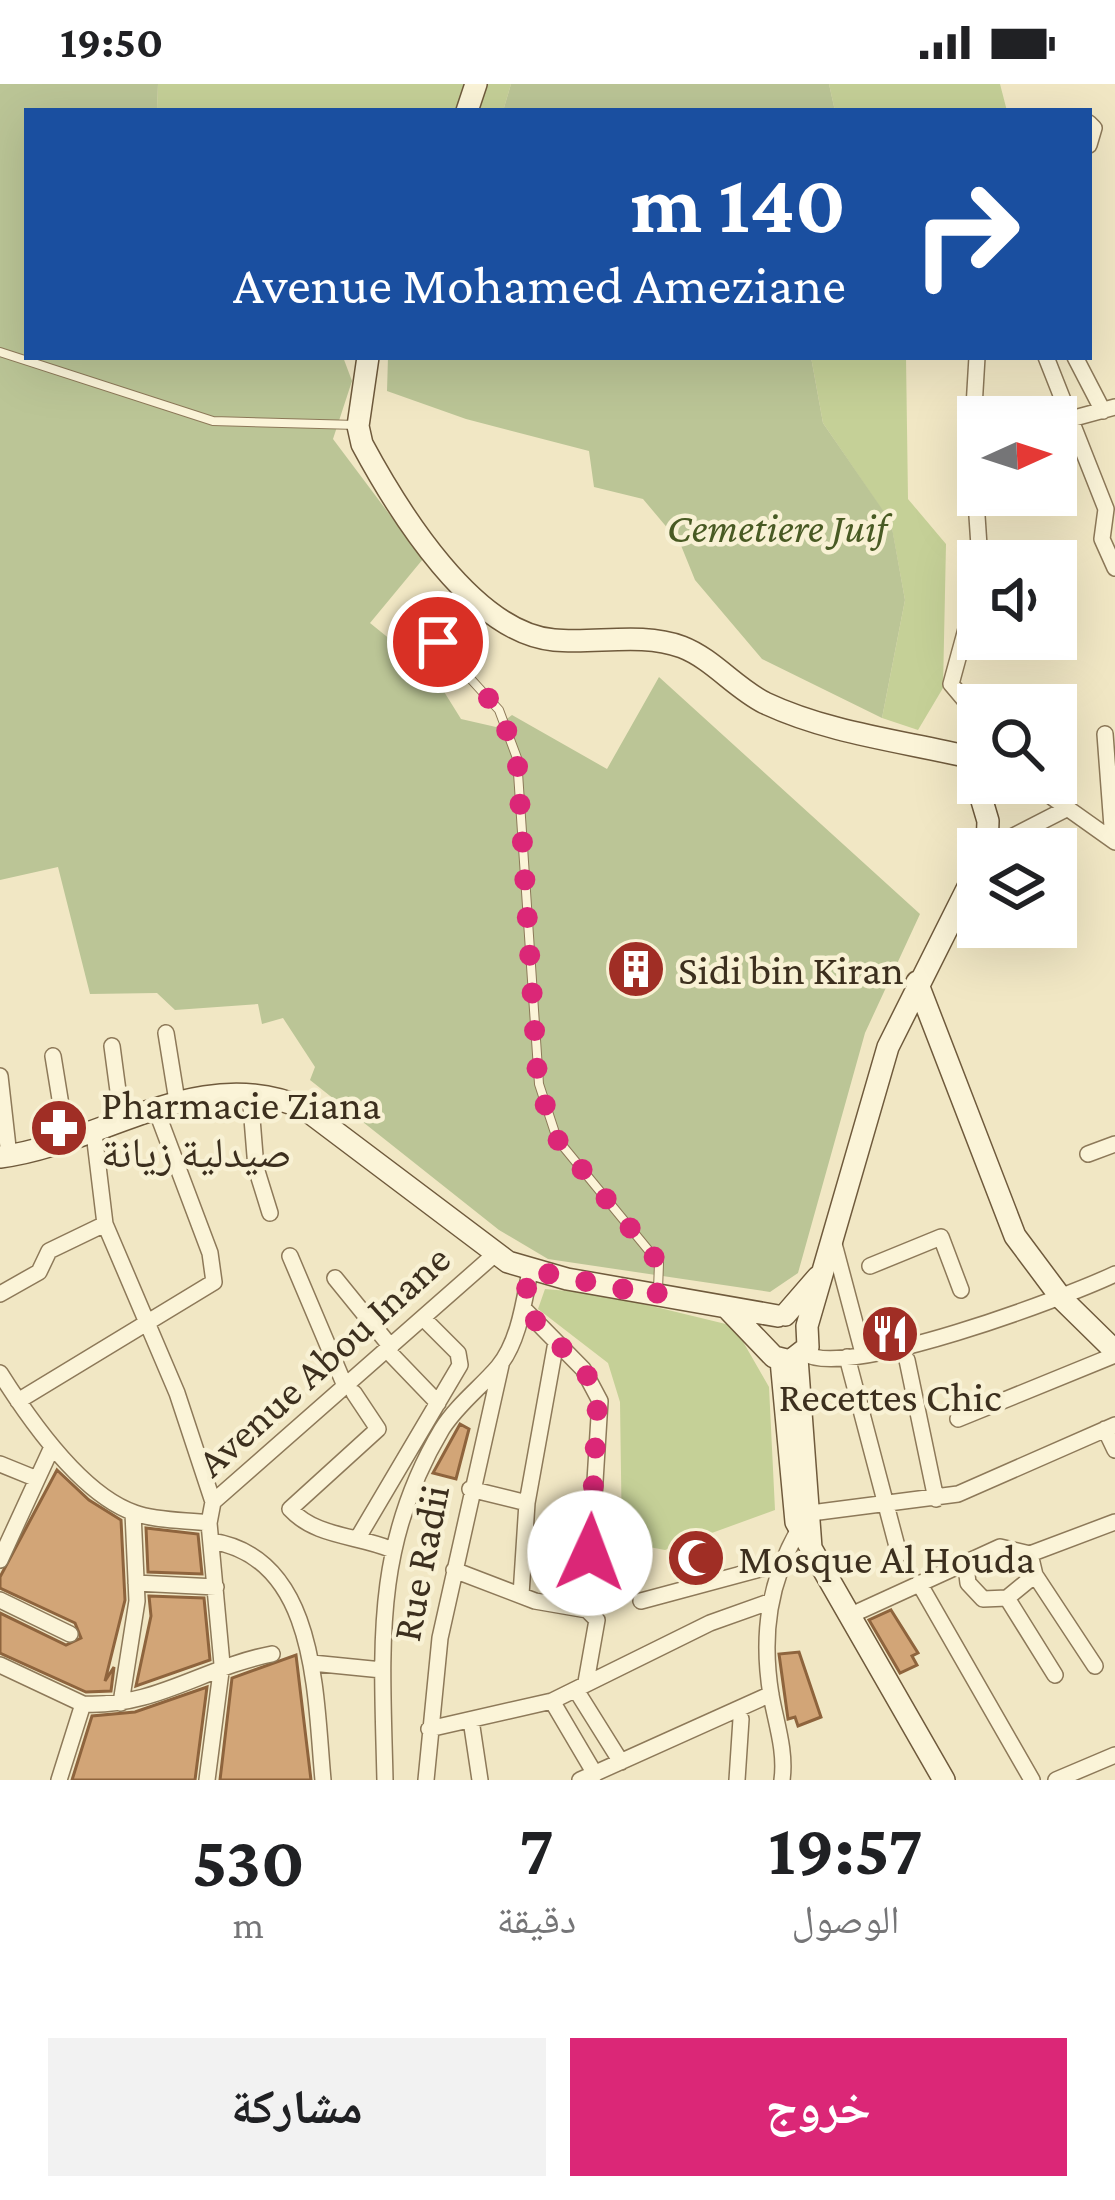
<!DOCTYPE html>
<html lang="ar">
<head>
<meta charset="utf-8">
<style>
	:root { --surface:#fff; --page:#f2f2f2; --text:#202124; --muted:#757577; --accent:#db2777 }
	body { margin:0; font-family:"Crimson Pro","Noto Naskh Arabic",serif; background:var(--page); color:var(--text); direction:rtl; height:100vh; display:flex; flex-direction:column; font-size:45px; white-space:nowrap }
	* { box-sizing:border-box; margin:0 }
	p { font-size:39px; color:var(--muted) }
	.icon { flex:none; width:66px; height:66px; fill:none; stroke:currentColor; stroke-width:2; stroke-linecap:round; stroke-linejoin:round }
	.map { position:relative; height:1696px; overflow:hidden; direction:ltr }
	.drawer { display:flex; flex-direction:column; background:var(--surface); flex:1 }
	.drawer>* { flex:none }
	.banner { position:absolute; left:24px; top:24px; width:1068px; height:252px; border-radius:0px; box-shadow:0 12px 48px #0002; direction:rtl; background:#1a4fa0; color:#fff; overflow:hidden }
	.needle { width:78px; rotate:87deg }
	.controls { position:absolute; left:957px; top:312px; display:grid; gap:24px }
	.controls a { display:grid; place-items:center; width:120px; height:120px; border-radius:0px; background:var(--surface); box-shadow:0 12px 48px #0002; font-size:60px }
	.pin { position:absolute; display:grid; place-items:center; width:102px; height:102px; color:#fff; margin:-51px; border:6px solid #fff; border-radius:50%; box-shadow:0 3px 12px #0007 }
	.me { position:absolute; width:132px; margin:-66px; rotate:2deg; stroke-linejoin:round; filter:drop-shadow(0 0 9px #0008) }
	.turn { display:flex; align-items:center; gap:42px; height:252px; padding:0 48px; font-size:54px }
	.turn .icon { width:156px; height:156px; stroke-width:2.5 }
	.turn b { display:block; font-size:84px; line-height:102px }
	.eta { display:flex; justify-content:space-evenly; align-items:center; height:204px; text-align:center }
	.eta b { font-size:72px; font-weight:700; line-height:84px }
	.action { display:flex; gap:24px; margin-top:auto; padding:24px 48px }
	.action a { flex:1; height:138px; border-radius:0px; background:var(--accent); color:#fff; font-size:48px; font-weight:700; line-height:138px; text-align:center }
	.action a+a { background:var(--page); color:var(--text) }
	.status { display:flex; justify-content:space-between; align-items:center; height:84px; padding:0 60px; background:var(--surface); direction:ltr }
	.status svg { height:33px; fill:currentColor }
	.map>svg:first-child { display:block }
	.green { fill:#c5d097 }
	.cemetery { fill:#bbc596 }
	.building { fill:#d2a577; stroke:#8e643d; stroke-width:3 }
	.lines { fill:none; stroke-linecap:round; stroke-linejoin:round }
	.lane-casing { stroke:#8d7959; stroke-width:10 }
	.street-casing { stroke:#8d7959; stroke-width:18 }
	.secondary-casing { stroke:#6f5a3c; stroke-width:24 }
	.lane { stroke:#fbf4d8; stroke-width:8 }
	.street { stroke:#fbf4d8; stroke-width:15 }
	.secondary { stroke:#fbf4d8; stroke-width:21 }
	.route { stroke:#db2777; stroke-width:21; stroke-dasharray:0 37.8 }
	.labels { text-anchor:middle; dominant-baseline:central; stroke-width:9; stroke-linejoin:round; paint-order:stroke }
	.park-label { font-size:42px; font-style:italic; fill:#485a23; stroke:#f8f1d4 }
	.poi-label { font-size:42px; fill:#3c2f1e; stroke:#f8f1d4; text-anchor:start }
	.street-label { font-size:42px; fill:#3c2f1e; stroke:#f8f1d4 }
</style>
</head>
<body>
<div class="status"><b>19:50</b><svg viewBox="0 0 49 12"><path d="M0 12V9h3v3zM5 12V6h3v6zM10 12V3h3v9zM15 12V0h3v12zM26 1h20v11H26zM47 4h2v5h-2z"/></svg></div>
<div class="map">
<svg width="1115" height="1696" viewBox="0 0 1115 1696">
	<rect width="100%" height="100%" fill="#f1e7c4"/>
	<path class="green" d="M158,0H511L503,27H157Z
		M829,0H1000L1007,27H835Z
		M811,273H906L908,415L946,460L943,604L918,646L882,634L905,516L891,439L823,339Z
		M545,1205L602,1210L734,1242L769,1303L775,1426L665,1466L622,1458L620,1318L608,1279L538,1225Z"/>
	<path class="cemetery" d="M0,0H158L157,27H27V273H343L352,297L333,355L423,475L370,539L433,590L461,635L496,643L512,631L607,685L659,593L920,830L865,949L798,1189L770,1208L548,1175L499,1146L310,996L315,983L283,934L262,940L258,920L175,926L157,909L90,910L58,783L0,796Z
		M511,0H829L835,27H503Z
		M388,273H811L823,339L891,438L905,516L882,634L762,575L695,496L680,459L643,415L594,403L589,367L466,335L387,307Z"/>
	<path class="building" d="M460,1340L469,1345L456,1395L433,1389Z
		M57,1386L89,1416L121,1436L125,1516L105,1597L114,1583L111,1607L86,1608L0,1569V1529L66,1561L81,1554L75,1539L0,1504V1493Z
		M146,1444L198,1450L202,1490L148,1488Z
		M149,1512L204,1514L210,1576L136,1602L151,1532Z
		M891,1526L918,1569L912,1572L917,1581L900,1589L869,1536Z
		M799,1568L821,1633L798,1642L795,1633L788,1635L779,1570Z
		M296,1571L311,1696H220L232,1594Z
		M207,1603L195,1696H72L92,1632L135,1628Z"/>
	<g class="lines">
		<defs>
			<path id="lane" d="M0,268L213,337L357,341
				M464,511L427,547L499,626L517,674L539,1000L557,1055L659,1179L658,1206"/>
			<path id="street" d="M1089,39L1094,44L1089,61
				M977,273L972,357L980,477
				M1046,273L1106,425L1102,455L1115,484
				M1075,273L1103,327
				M1056,339L1115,323
				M978,501L951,600L978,632
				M1105,650L1113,756
				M1032,699L1115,758
				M988,765L1068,724
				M166,949L177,1017
				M112,962L122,1037
				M53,972L67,1058
				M0,992L9,1072
				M250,1010L256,1084L270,1129
				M94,1049L105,1140L177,1309L213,1418
				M1088,1070L1115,1060
				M833,1156L863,1269
				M290,1172L345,1302
				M870,1182L941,1153L961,1206
				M335,1194L391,1263
				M0,1210L39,1188L49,1167L105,1140
				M523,1224L583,1285L600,1317L587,1526L597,1536L586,1598
				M387,1266L438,1319
				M804,1269C844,1297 1067,1213 1115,1190
				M847,1273L899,1470
				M907,1276L936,1415
				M0,1289C29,1335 82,1411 135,1429C157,1437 186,1436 209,1439L222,1580L207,1696
				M354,1309L378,1345L290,1425C316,1453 356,1451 390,1465
				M18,1317L214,1198L210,1169L155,1023
				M958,1335L1115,1271
				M1105,1345L1115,1366
				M0,1380L37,1395
				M470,1405L527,1419
				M811,1429L958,1410L1115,1341
				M209,1439L213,1418L494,1171
				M359,1452L460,1281L458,1269L424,1235
				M211,1457C318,1473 315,1612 323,1696
				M1030,1470L1035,1491L1095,1582
				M1030,1470L1115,1438
				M0,1476L52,1363
				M966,1482L968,1499L983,1515L1007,1514L1035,1491
				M454,1486L535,1517L587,1526
				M136,1499L216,1503
				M919,1499L1032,1696
				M521,1511L527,1419L556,1258
				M1007,1514L1055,1591
				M0,1516L70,1550
				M641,1517L779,1480
				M849,1532L1000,1463L1030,1470
				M312,1579L382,1586
				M0,1581L83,1620C154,1624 204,1583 272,1570
				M576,1606L621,1678
				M552,1617L595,1690
				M121,1619L137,1517L133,1429
				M471,1636L480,1696
				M429,1645L552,1617L710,1539L769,1518
				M59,1696L83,1620
				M385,1696C382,1565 372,1462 442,1345C457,1321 480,1304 498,1283C519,1258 524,1217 530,1187
				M426,1696L440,1554L501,1281
				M580,1696L771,1610
				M737,1696L741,1635
				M782,1696C786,1667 776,1639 771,1611C761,1550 769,1498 799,1445L807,1444
				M1056,1696L1115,1671"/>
			<path id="secondary" d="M467,27L476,0
				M368,273L358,342L362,360C398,427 473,549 554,556C596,560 641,548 682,563C713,575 735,604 765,619C829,649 901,657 969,673L988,737L987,765
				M917,898L1015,1152L1062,1215L1115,1267
				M0,1073C102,1060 201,977 305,1025L508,1178L567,1195L778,1232
				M728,1225L774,1273L790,1277L808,1263L807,1242L888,963L978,783
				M785,1231L818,1193
				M797,1274L811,1464
				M781,1276L796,1438L944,1696"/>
		</defs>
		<use href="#lane" class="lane-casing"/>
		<use href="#street" class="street-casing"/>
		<use href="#secondary" class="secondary-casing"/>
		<use href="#lane" class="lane"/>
		<use href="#street" class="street"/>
		<use href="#secondary" class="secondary"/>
	</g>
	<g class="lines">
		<path class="route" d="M438,558L499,626L517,674L538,1000L557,1055L659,1179L657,1212L530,1186L523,1224L583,1285L598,1309L590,1469"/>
	</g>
	<defs>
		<symbol id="building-disc" viewBox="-11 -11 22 22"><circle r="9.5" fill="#a02e25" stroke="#f8f1d4"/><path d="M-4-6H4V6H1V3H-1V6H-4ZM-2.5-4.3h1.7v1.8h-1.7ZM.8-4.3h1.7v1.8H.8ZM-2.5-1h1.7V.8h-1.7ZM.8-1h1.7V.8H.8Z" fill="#fff"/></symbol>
		<symbol id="pharmacy-disc" viewBox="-11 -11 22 22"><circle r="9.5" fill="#a02e25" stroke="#f8f1d4"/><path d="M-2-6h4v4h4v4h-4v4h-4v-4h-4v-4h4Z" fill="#fff"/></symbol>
		<symbol id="restaurant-disc" viewBox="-11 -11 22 22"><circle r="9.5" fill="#a02e25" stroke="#f8f1d4"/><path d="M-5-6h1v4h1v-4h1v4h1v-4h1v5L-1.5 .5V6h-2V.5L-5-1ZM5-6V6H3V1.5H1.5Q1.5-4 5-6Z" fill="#fff"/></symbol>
		<symbol id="mosque-disc" viewBox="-11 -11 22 22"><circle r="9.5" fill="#a02e25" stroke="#f8f1d4"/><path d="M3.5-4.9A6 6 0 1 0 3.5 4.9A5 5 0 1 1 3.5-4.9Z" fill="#fff"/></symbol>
	</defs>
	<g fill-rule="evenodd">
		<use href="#building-disc" x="603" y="852" width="66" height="66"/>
		<use href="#pharmacy-disc" x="26" y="1011" width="66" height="66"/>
		<use href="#restaurant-disc" x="857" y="1217" width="66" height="66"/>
		<use href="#mosque-disc" x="663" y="1441" width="66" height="66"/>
	</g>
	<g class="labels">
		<g class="park-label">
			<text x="777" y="443">Cemetiere Juif</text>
		</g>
		<g class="poi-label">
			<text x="678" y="885">Sidi bin Kiran</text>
			<text x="101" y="1020">Pharmacie Ziana<tspan x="101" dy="48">صيدلية زيانة</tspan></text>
			<text x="890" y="1312" text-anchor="middle">Recettes Chic</text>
			<text x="738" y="1474">Mosque Al Houda</text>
		</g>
		<g class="street-label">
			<text transform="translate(323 1276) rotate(-42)">Avenue Abou Inane</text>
			<text transform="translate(420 1479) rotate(-79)">Rue Radii</text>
		</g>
	</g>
</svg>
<div class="controls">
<a><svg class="needle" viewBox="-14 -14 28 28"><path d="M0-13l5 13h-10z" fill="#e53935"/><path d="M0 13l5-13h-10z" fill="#757577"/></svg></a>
<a><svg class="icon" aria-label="sound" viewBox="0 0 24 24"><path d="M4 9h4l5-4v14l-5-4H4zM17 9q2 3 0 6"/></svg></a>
<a><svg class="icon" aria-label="search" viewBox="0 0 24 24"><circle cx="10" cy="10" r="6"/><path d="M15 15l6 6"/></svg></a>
<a><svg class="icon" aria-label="layers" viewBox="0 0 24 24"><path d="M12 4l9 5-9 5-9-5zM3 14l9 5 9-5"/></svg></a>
</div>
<div class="pin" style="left:438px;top:558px;background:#d93025"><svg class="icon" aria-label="arrive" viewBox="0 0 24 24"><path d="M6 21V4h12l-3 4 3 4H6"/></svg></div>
<svg class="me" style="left:590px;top:1469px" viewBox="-20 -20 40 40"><circle r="19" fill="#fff"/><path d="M0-13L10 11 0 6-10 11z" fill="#db2777"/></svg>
<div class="banner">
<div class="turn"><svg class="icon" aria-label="right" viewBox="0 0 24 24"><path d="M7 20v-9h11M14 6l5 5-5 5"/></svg><div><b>140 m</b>Avenue Mohamed Ameziane</div></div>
</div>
</div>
<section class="drawer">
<div class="eta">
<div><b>19:57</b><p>الوصول</p></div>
<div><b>7</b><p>دقيقة</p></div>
<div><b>530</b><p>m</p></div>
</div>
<div class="action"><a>خروج</a><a>مشاركة</a></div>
</section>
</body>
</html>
